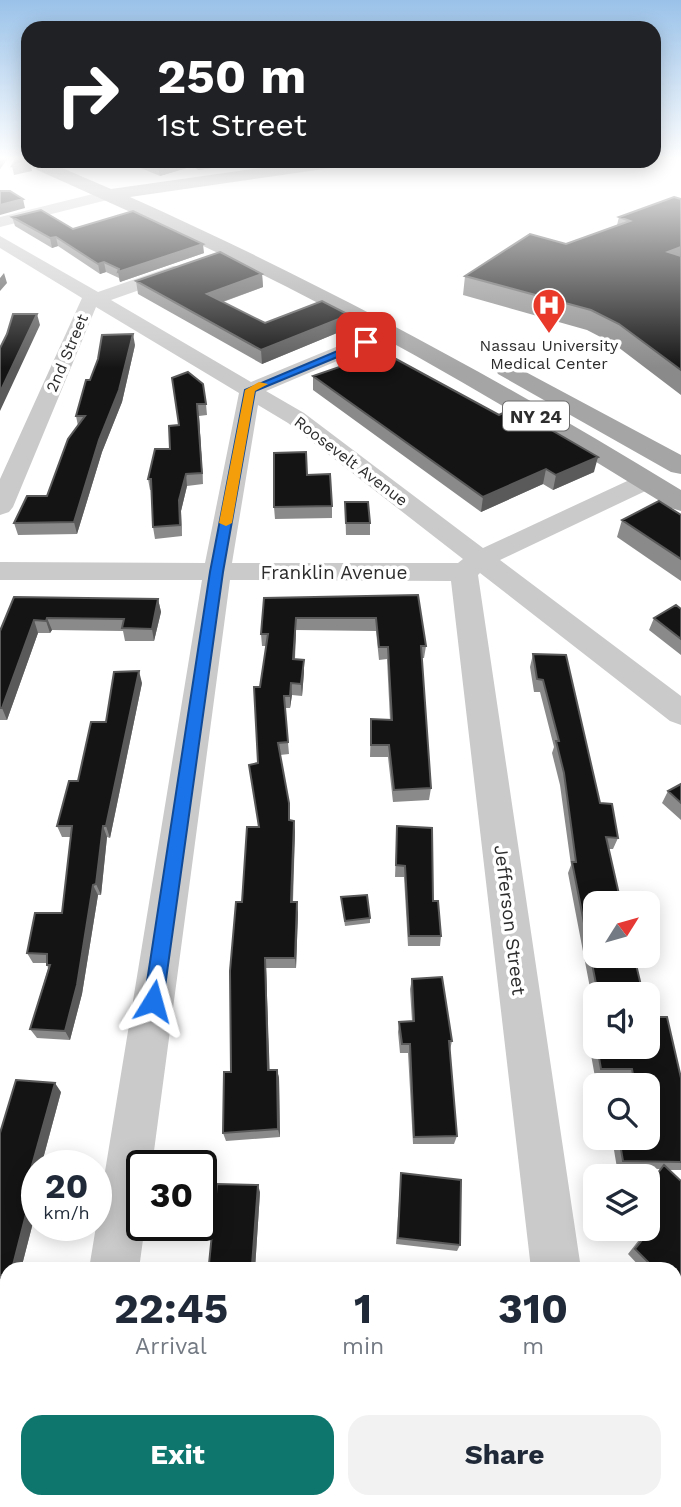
<!DOCTYPE html>
<html lang="en">
<head>
<meta charset="utf-8">
<style>
	:root { --surface:#fff; --page:#f2f2f3; --text:#1f2937; --muted:#747a83; --accent:#0f766e }
	body { margin:0; font-family:"Work Sans",sans-serif; background:var(--page); color:var(--text); height:100vh; display:flex; flex-direction:column; font-size:26px; white-space:nowrap }
	* { box-sizing:border-box; margin:0 }
	p { font-size:23px; color:var(--muted) }
	.icon { flex:none; width:38px; height:38px; fill:none; stroke:currentColor; stroke-width:2; stroke-linecap:round; stroke-linejoin:round }
	.map { position:relative; flex:1; overflow:hidden }
	.details { position:absolute; left:0px; top:1262px; width:682px; height:247px; display:flex; flex-direction:column; background:var(--surface); border-radius:21px 21px 0 0; box-shadow:0 4px 18px #0003 }
	.details>* { flex:none }
	.guide { position:absolute; left:21px; top:21px; width:640px; height:147px; border-radius:21px; box-shadow:0 4px 18px #0003; background:#202124; color:#fff; overflow:hidden }
	.needle { width:46px; rotate:53deg }
	.controls { position:absolute; left:583px; top:891px; display:grid; gap:14px }
	.controls a { display:grid; place-items:center; width:77px; height:77px; border-radius:14px; background:var(--surface); box-shadow:0 4px 18px #0003; font-size:35px }
	.speed { position:absolute; left:21px; top:1150px; display:flex; gap:14px; font-size:35px; font-weight:700; text-align:center }
	.speed>* { display:grid; place-content:center; width:91px; height:91px; border-radius:50%; background:var(--surface); box-shadow:0 4px 18px #0003; line-height:1 }
	.speed small { font-size:18px; font-weight:400 }
	.speed .limit { border:4px solid #111; border-radius:10px; background:#fff; color:#111 }
	.pin { position:absolute; display:grid; place-items:center; width:60px; height:60px; color:#fff; margin:-30px; border-radius:14px; box-shadow:0 4px 10px #0006 }
	.me { position:absolute; width:77px; margin:-38px; rotate:8deg; stroke-linejoin:round; filter:drop-shadow(0 0 5px #0008) }
	.turn { display:flex; align-items:center; gap:24px; height:147px; padding:0 21px; font-size:32px }
	.turn .icon { width:91px; height:91px; stroke-width:2.5 }
	.turn b { display:block; font-size:49px; line-height:60px }
	.eta { display:flex; justify-content:space-evenly; align-items:center; height:119px; text-align:center }
	.eta b { font-size:42px; font-weight:700; line-height:49px }
	.button { display:flex; gap:14px; margin-top:auto; padding:14px 21px }
	.button a { flex:1; height:80px; border-radius:21px; background:var(--accent); color:#fff; font-size:28px; font-weight:700; line-height:80px; text-align:center }
	.button a+a { background:var(--page); color:var(--text) }
	.map>svg:first-child { display:block }
	.lines { fill:none; stroke-linecap:round; stroke-linejoin:round }
	.minor { fill:#cacaca; fill-rule:evenodd }
	.major { fill:#a5a5a5; fill-rule:evenodd }
	.wall { fill:#8a8a8a }
	.shaded-wall { fill:#5a5a5a }
	.building { fill:#141414; stroke:#5a5a5a; stroke-width:2 }
	.route { fill:#1a73e8; stroke:#114b97; stroke-width:2 }
	.slow { fill:#f59e0b }
	.labels { text-anchor:middle; dominant-baseline:central; stroke-width:7; stroke-linejoin:round; paint-order:stroke }
	.far-poi-label { font-size:16px; fill:#2d2d2d; stroke:#fff }
	.far-street-label { font-size:16px; fill:#2d2d2d; stroke:#fff }
	.shield { fill:#fff; stroke:#6c6c6c; stroke-width:2 }
	.shield-label { font-size:18px; font-weight:bold; fill:#2d2d2d }
	.street-label { font-size:19px; fill:#2d2d2d; stroke:#fff }
</style>
</head>
<body>
<div class="map">
<svg width="681" height="1507" viewBox="0 0 681 1507">
	<rect width="100%" height="100%" fill="#fff"/>
	<g class="lines">
		<path class="minor" d="M109,190L117,195L115,198L0,227V217Z
			M0,236L98,292L173,266H185L188,270L185,274L111,300L251,382L382,328H396L399,332L396,336L266,391L304,413L483,548L638,476H656L659,481L656,486L500,560L681,696V725L670,721L480,573L478,575L581,1269H531L451,581L230,580L152,1166H142V1225H145L139,1269H89L202,580H0V562L205,563L239,393L96,307L13,507L9,512L0,515V479L82,298L0,248ZM258,405L288,423L463,559L458,563H232Z
			M52,1502H108V1507H50Z
			M558,1502H614L616,1507H558Z"/>
		<path class="major" d="M28,157V161H46L111,189L310,161H353L345,166L130,197C320,282 503,381 681,490V511L671,508C555,436 439,366 318,303C223,253 124,209 26,165L24,161Z
			M507,362L681,455V474L671,472L498,374L495,369L498,364Z"/>
	</g>
	<path class="wall" d="M124,161H260L198,170L193,166L160,176Z
		M681,199V395L614,344L587,330L463,295L465,276L566,244L617,225L619,217Z
		M12,217L73,229L204,253L120,282L119,278L106,272L100,274L58,246L52,248L15,226Z
		M262,274L263,287L223,302L265,323L349,315V328L262,364L138,294L136,281Z
		M135,345L122,402L102,452L77,534L18,535L14,523L47,496L78,426L76,416L90,380Z
		M188,372L206,404L207,415L199,416L203,484L187,486L181,511L182,536L155,539L153,527L152,490H150L148,479L170,449L179,425Z
		M313,376L594,472L553,490L543,484L481,512L313,390Z
		M345,502L370,523V535H346Z
		M332,506V518L275,519L274,507Z
		M681,515V581L617,537L622,520Z
		M418,595L426,646L424,658H421L431,788L429,800L393,802L388,757H370L371,719L390,720L387,659L379,660L376,631L296,630L295,659L304,672L302,696L292,695L290,708H285L289,754L280,755L290,821H294L295,832L293,902L298,913L296,968H266L269,1070H277L279,1078L280,1137L226,1141L223,1133L231,1072L242,902L259,827L258,763L260,687L266,646H262L261,634L264,598Z
		M14,597L158,599L161,612L154,641H125L123,631L52,630L50,633H38L7,720H0V631Z
		M681,609V655L649,630L654,618Z
		M533,654L600,803L618,838L613,849H608L643,994H595V1014L568,873L571,865L560,785L552,753L554,747L540,692H534L530,667Z
		M142,683L110,838L107,837L101,895H98L82,994L70,1040L37,1038L30,1029L48,969L47,963H33L27,953L62,913L71,837H62L57,826L106,722Z
		M681,784V820L662,803L668,791Z
		M397,826L433,901L441,936L440,946H408L404,877H395Z
		M341,897L370,918V923L345,926Z
		M412,979L452,1041L450,1050L457,1136L454,1144H413L408,1053H400L398,1032L399,1022L412,1021L410,989Z
		M591,1017H595V1046H648V1017L681,1078V1170H668L676,1269H642L628,1254L649,1227L648,1225V1184L660,1169L617,1168L612,1138H648V1085H627L626,1078L595,1077L586,1027Z
		M61,1092L35,1189L37,1191V1207L21,1269H7V1280L0,1279V1133Z
		M401,1173L460,1245L457,1251L396,1244Z
		M260,1192L255,1269H212L209,1264Z
		M676,1321H681V1439L676,1412Z"/>
	<path class="shaded-wall" d="M0,157H9L0,169Z
		M30,161L32,171L14,175L12,166Z
		M179,161H193V166L160,176L158,167Z
		M197,161H260L198,170Z
		M23,199L25,208L0,215V205Z
		M56,237L58,246L52,248L50,238Z
		M203,244L204,253L120,282L118,272Z
		M681,247V263L668,252Z
		M104,262L106,272L100,274L98,264Z
		M4,273L7,283L0,291V278Z
		M262,274L263,287L208,307L207,294Z
		M37,314L40,325L0,411V392Z
		M349,315V328L262,364L261,350Z
		M133,334L135,345L122,402L102,452L77,534L74,522Z
		M197,404L199,416L203,484L202,473Z
		M598,457L594,472L553,490L556,475Z
		M546,469L543,484L481,512L483,497Z
		M186,474L187,486L181,511L182,536L179,500Z
		M158,599L161,612L154,641L152,629Z
		M47,618L52,630L50,633L46,621Z
		M296,618V630L294,672L293,659Z
		M34,620L38,633L7,720L2,708Z
		M304,660V672L302,696L301,684Z
		M139,671L142,683L110,838L106,826Z
		M291,683L292,695L290,708V696Z
		M294,821L295,832L292,913L291,902Z
		M103,826L107,837L101,895L96,884Z
		M93,885L98,895L82,994L70,1040L65,1031Z
		M297,902L298,913L296,968L295,958Z
		M265,958L266,968L270,1079L268,1070Z
		M277,1070L279,1078L280,1137L278,1129Z
		M55,1083L61,1092L41,1166H37V1182L35,1189L37,1191V1207L21,1269H12L26,1187Z
		M258,1185L260,1192L255,1269H254L252,1265Z
		M0,1382L7,1384V1389L0,1416Z"/>
	<path class="building" d="M17,157H25L28,160V161H30L12,166Z
		M144,161H179L158,167Z
		M0,191H10L23,199L0,205Z
		M674,197L681,199V247L668,252L681,256V370L619,324L591,310L465,276L530,234L566,244L630,221L619,217Z
		M41,210L73,229L133,211L203,244L118,272L119,269L104,262L98,264L56,237L50,238L12,217Z
		M220,252L262,274L207,294L265,323L322,301L349,315L261,350L136,281Z
		M13,314H37L0,392V348L7,334Z
		M133,334L119,390L99,440L74,522L14,523L27,496H47L68,439L85,416H76L86,380H90L98,359L102,335Z
		M383,352L499,415L513,408L598,457L556,475L546,469L483,497L313,376Z
		M188,372L203,384L206,404H197L202,473L186,474L179,500L180,525L153,527L151,479H148L155,449H170L169,426L179,425L172,378Z
		M306,452L307,475L330,474L332,506L274,507V453Z
		M659,501L681,515V559L622,520Z
		M345,502H368L370,523H346Z
		M418,595L426,646H421L431,788L394,790L389,745H371V719L392,720L388,647H379L376,618H296L293,659L304,660L301,684L291,683L290,696H284L288,742L278,743L289,803V820L294,821L291,902H297L295,958H265L268,1070H277L278,1129L223,1133L224,1072H231L230,971L236,902H242L247,827H259L249,765L258,763L254,687H260L268,634H261L264,598Z
		M14,597L158,599L152,629L122,628L124,619L47,618L46,621L34,620L2,708H0V631Z
		M676,605L681,609V639L654,618Z
		M533,654L566,655L600,803L612,804L618,838L606,837L621,903H595V956H634L643,994H598L572,862H576L564,773L556,741H559L543,680L537,679Z
		M139,671L106,826H103L96,884L93,885L77,985L65,1031L30,1029L50,965H47V954L27,953L35,913H62L72,826H57L69,781H78L91,722H106L114,672Z
		M681,784V803L668,791Z
		M397,826L432,828L433,901H438L441,936H409L405,866L396,865Z
		M367,895L370,918L345,921L341,897Z
		M442,977L452,1041H449L457,1136L414,1137L410,1044H402L399,1022L414,1021L412,979Z
		M648,1014V1017H667L681,1078V1162L623,1161L619,1138H648V1085H635L632,1069H601L597,1046H648Z
		M591,1017H595V1038Z
		M16,1080L55,1083L26,1187H33L12,1269H7V1275H0V1133Z
		M664,1165L681,1181V1277L676,1285V1269H655L635,1249L657,1221L648,1212V1186Z
		M401,1173L461,1180L460,1245L398,1238Z
		M217,1184L258,1185L252,1265L209,1264Z
		M676,1321H681V1393L676,1366Z"/>
	<linearGradient id="sky" x2="0" y2="1"><stop stop-color="#9ac2e9"/><stop offset="0.43" stop-color="#fff"/><stop offset="1" stop-color="#fff" stop-opacity="0"/></linearGradient>
	<rect width="681" height="368" fill="url(#sky)"/>
	<path class="route" d="M366,339L369,344L255,391L223,572L163,1001L160,1007L153,1010L147,1007L144,1001L210,572L245,390Z"/>
	<path class="slow" d="M259,382L268,384L255,391L232,523L226,526L219,523L245,390Z"/>
	<defs>
		<symbol id="hospital-pin" viewBox="-11 -11 22 30"><path d="M0 17L-7.5 6A9.5 9.5 0 1 1 7.5 6Z" fill="#e8392b" stroke="#fff"/><path d="M-5-5h3v3.5h4V-5h3V5h-3V1.5h-4V5h-3Z" fill="#fff"/></symbol>
	</defs>
	<g fill-rule="evenodd">
		<use href="#hospital-pin" x="530" y="286" width="38" height="52"/>
	</g>
	<g class="labels">
		<g class="far-poi-label">
			<text x="549" y="345">Nassau University<tspan x="549" dy="18">Medical Center</tspan></text>
		</g>
		<g class="far-street-label">
			<text transform="translate(67 353) rotate(-67)">2nd Street</text>
			<text transform="translate(351 461) rotate(37)">Roosevelt Avenue</text>
		</g>
		<rect class="shield" x="503" y="401.5" width="66" height="29" rx="5"/>
		<g class="shield-label">
			<text x="536" y="416">NY 24</text>
		</g>
		<g class="street-label">
			<text x="334" y="572">Franklin Avenue</text>
			<text transform="translate(510 920) rotate(83)">Jefferson Street</text>
		</g>
	</g>
</svg>
<div class="controls">
<a><svg class="needle" viewBox="-14 -14 28 28"><path d="M0-13l5 13h-10z" fill="#e53935"/><path d="M0 13l5-13h-10z" fill="#747a83"/></svg></a>
<a><svg class="icon" aria-label="sound" viewBox="0 0 24 24"><path d="M4 9h4l5-4v14l-5-4H4zM17 9q2 3 0 6"/></svg></a>
<a><svg class="icon" aria-label="search" viewBox="0 0 24 24"><circle cx="10" cy="10" r="6"/><path d="M15 15l6 6"/></svg></a>
<a><svg class="icon" aria-label="layers" viewBox="0 0 24 24"><path d="M12 4l9 5-9 5-9-5zM3 14l9 5 9-5"/></svg></a>
</div>
<div class="speed"><div>20<small>km/h</small></div><div class="limit">30</div></div>
<div class="pin" style="left:366px;top:342px;background:#d93025"><svg class="icon" aria-label="arrive" viewBox="0 0 24 24"><path d="M6 21V4h12l-3 4 3 4H6"/></svg></div>
<svg class="me" style="left:153px;top:1001px" viewBox="-20 -20 40 40"><path d="M0-17L14 15 0 8-14 15z" fill="#1a73e8" stroke="#fff" stroke-width="4"/></svg>
<div class="guide">
<div class="turn"><svg class="icon" aria-label="right" viewBox="0 0 24 24"><path d="M7 20v-9h11M14 6l5 5-5 5"/></svg><div><b>250 m</b>1st Street</div></div>
</div>
<section class="details">
<div class="eta">
<div><b>22:45</b><p>Arrival</p></div>
<div><b>1</b><p>min</p></div>
<div><b>310</b><p>m</p></div>
</div>
<div class="button"><a>Exit</a><a>Share</a></div>
</section>
</div>
</body>
</html>
